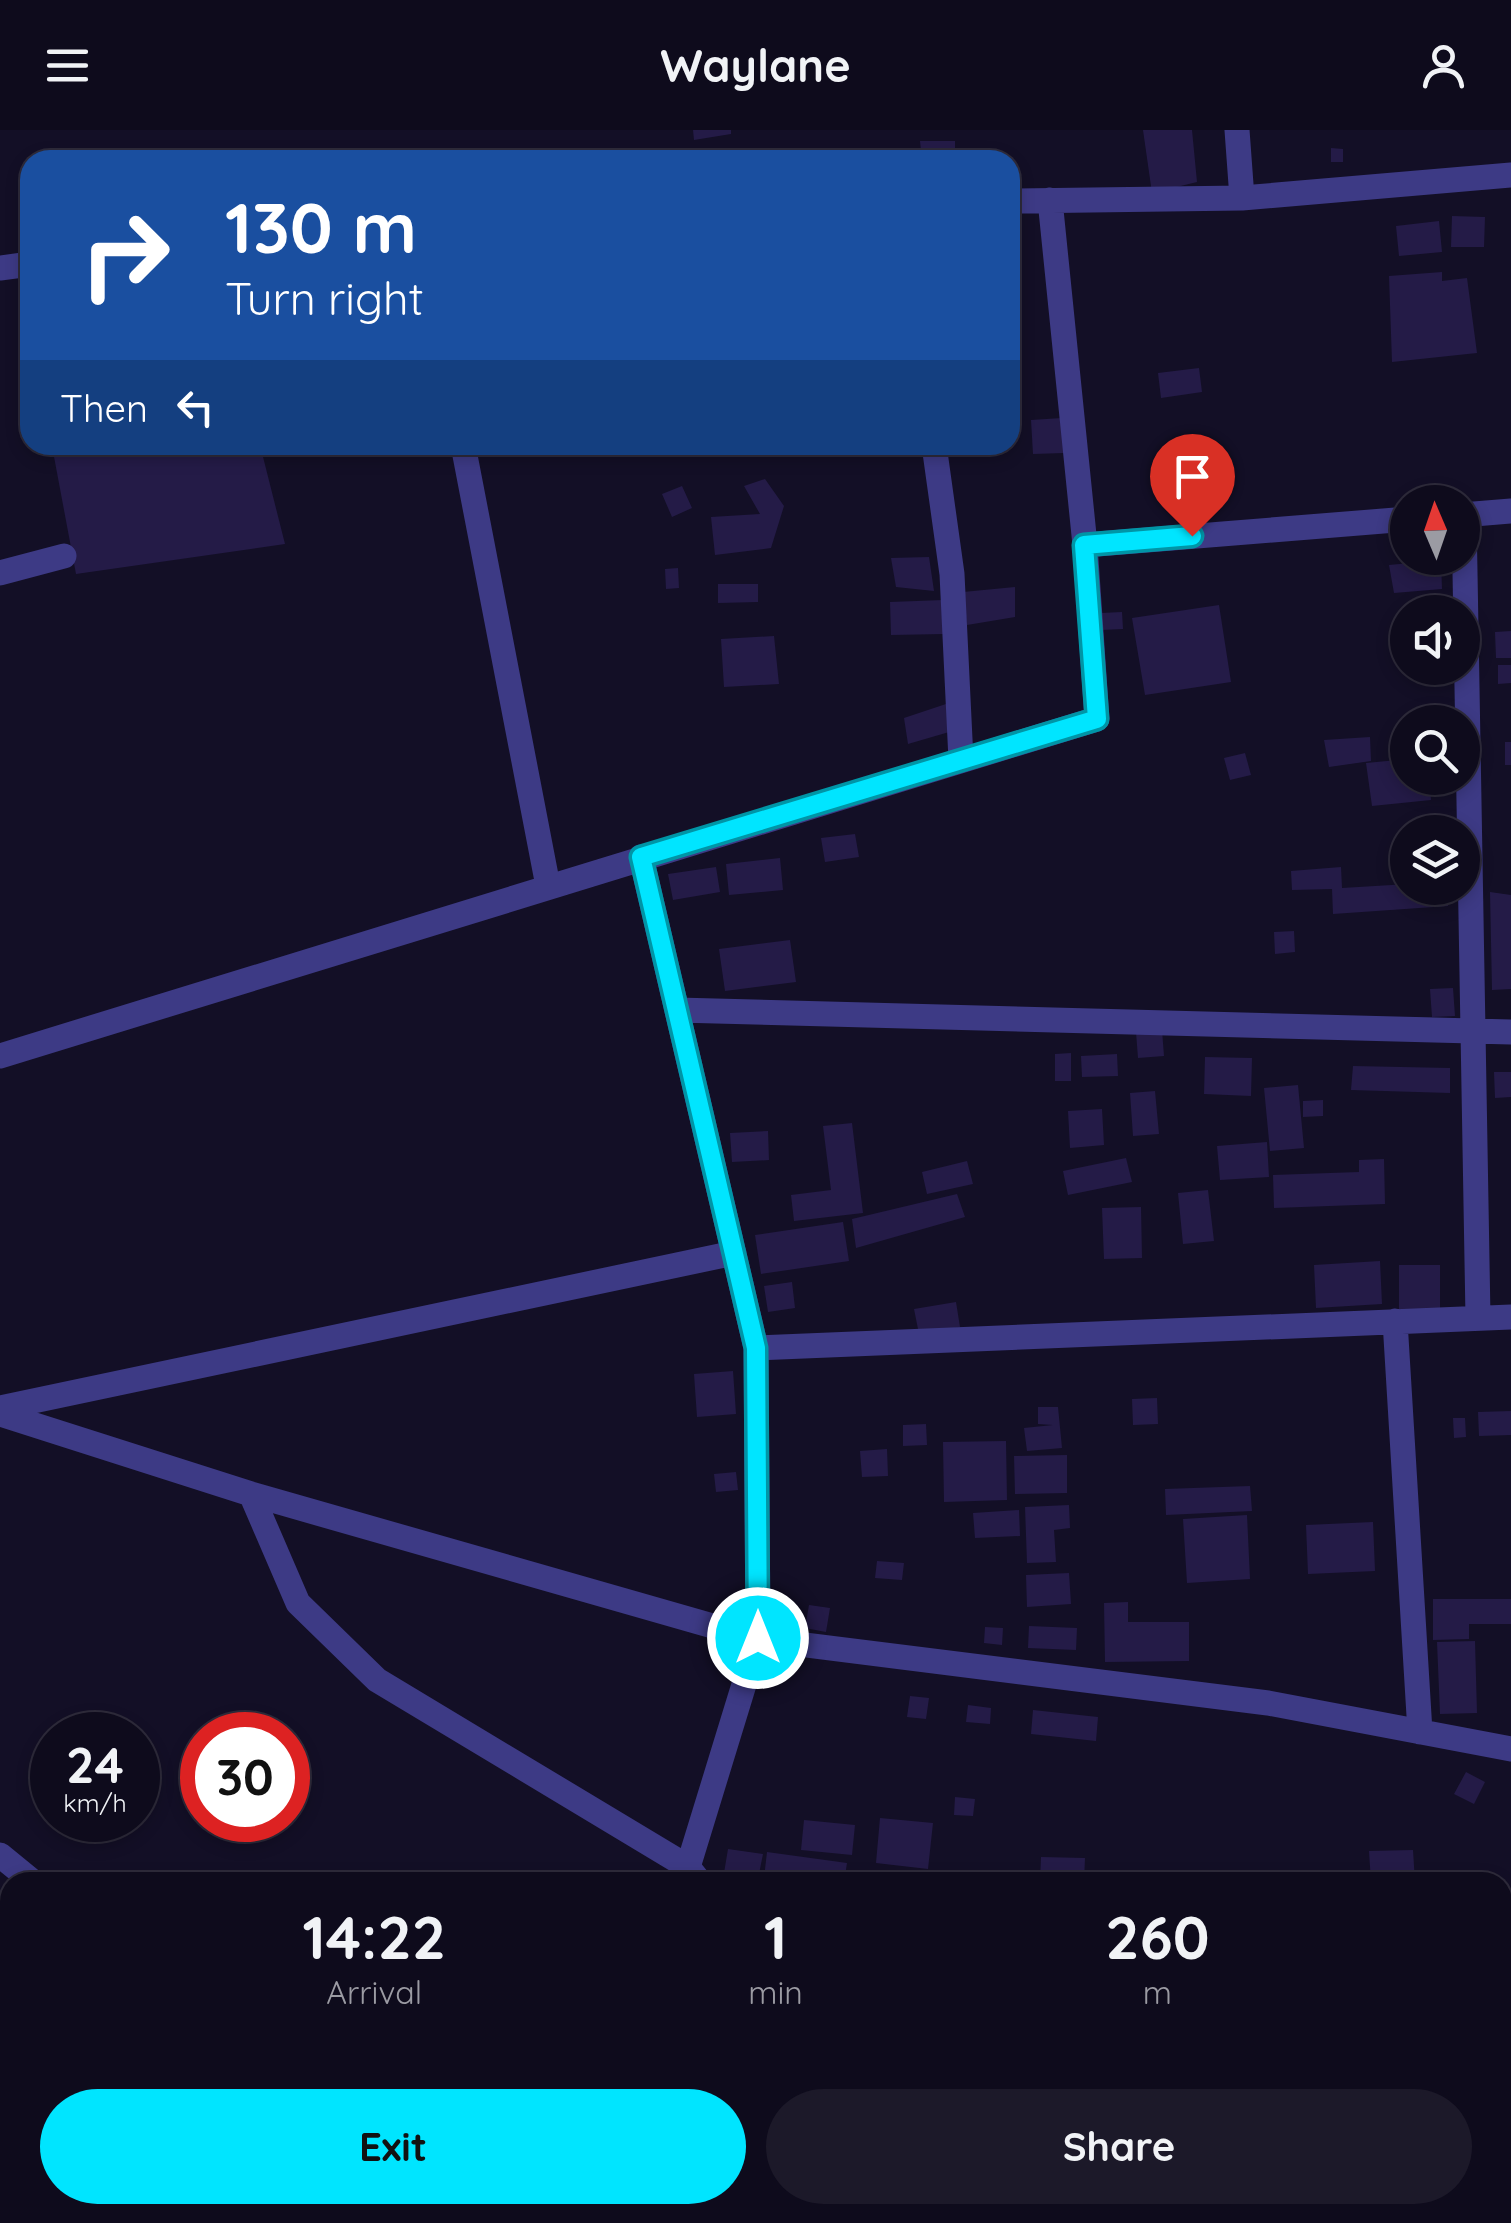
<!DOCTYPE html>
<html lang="en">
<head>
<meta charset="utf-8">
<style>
	:root { --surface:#0e0b1c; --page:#1c1929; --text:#f1f3f6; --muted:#9b9ba3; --line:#2e2b3b; --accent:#00e5ff }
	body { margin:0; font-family:Quicksand,sans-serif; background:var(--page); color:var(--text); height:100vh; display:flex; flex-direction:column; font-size:38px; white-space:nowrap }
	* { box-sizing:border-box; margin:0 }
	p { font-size:32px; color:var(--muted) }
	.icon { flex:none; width:55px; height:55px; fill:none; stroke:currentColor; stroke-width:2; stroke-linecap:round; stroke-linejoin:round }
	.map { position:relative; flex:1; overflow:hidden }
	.sheet { position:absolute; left:0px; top:1742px; width:1512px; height:352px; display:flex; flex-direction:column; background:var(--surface); border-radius:30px 30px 0 0; box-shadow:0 5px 15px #0003,0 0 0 2px var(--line) }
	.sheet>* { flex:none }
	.guide { position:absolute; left:20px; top:20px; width:1000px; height:305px; border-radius:30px; box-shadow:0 5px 15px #0003,0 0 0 2px var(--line); background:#1a4fa0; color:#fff; overflow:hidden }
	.needle { width:65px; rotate:358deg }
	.fabs { position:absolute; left:1390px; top:355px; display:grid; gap:20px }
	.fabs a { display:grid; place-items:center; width:90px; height:90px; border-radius:50%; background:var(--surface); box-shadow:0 5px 15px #0003,0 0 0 2px var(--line); font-size:50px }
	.speed { position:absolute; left:30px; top:1582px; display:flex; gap:20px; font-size:50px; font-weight:700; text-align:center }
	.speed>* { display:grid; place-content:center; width:130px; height:130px; border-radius:50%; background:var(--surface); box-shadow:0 5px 15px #0003,0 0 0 2px var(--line); line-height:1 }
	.speed small { font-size:25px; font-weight:400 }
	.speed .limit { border:15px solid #d22; background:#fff; color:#111 }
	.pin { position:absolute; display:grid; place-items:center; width:85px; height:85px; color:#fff; margin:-102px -42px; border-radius:50% 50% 50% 0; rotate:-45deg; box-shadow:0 0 10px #0007 }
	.pin .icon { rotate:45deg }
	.me { position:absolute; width:110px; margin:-55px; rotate:0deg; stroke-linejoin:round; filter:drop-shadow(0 0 8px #0008) }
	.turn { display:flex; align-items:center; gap:35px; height:210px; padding:0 40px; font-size:45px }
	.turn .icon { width:130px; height:130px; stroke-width:2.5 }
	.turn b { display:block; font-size:70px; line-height:85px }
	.then { display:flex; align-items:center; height:95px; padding:0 40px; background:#0003; gap:20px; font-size:38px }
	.eta { display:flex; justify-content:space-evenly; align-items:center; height:170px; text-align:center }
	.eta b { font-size:60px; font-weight:700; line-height:70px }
	.button { display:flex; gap:20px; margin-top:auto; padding:20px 40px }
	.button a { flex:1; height:115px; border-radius:60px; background:var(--accent); color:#111; font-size:40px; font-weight:700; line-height:115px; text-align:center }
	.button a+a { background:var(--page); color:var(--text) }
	header { display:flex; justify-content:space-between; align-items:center; height:130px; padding:0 40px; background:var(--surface); font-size:45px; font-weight:700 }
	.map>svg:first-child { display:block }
	.building { fill:#241b47 }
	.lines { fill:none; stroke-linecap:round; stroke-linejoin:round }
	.minor { stroke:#3d3a85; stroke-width:25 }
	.route-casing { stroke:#0095a6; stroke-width:25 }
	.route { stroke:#00e5ff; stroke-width:18 }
</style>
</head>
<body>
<header><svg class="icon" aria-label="menu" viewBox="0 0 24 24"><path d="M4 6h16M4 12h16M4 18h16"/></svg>Waylane<svg class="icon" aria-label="person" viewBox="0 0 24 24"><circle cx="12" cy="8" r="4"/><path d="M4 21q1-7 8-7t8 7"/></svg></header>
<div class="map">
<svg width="1511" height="2093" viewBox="0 0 1511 2093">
	<rect width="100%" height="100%" fill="#130f26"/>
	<path class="building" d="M693,0H731V4L694,10Z
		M1143,0H1192L1197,52L1152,63Z
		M920,11H955V30H922Z
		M1331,18L1343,19V32H1331Z
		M1452,86L1485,87L1484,117H1451Z
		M1439,91L1442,122L1399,126L1396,96Z
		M1442,142V151L1467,148L1477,223L1392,232L1389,146Z
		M1199,238L1202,262L1161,268L1158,243Z
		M1062,288L1064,323L1033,324L1031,290Z
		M260,315L285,414L76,444L52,316Z
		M653,315H676L675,322L653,321Z
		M765,349L784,376L771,418L715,425L711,387L760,384L744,356Z
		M682,356L692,378L672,387L662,364Z
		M929,427L934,461L896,457L891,428Z
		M1441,430L1442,459L1394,463L1389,435Z
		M678,438L679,458L666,459L665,439Z
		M718,454H758V472L718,473Z
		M1015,457V487L967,495L963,462Z
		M943,470L944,504L891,505L890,472Z
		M1219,475L1231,552L1145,565L1132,488Z
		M1122,482L1123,499L1101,500V483Z
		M1511,501V528H1496L1495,502Z
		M774,506L779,554L724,557L721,509Z
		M1498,535H1511V553L1498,554Z
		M952,572L956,600L908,614L904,588Z
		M1370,607L1371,631L1329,637L1324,610Z
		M1505,612H1511V635H1505Z
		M1245,623L1251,645L1230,650L1224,628Z
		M1408,629V648H1429L1431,670L1372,676L1366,633Z
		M855,704L859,727L825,732L821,708Z
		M780,728L783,760L729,765L726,734Z
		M716,737L720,762L673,770L668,744Z
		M1341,737L1342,758L1408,754V758H1446L1448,776L1333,784L1332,759L1292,760L1291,741Z
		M1490,762L1511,765V859L1492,860Z
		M1294,801L1295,822L1275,824L1274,802Z
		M790,810L796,852L725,861L719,819Z
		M1453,858L1455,886L1432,887L1430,859Z
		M1162,900L1164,926L1138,928L1136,902Z
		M1071,923V951H1055V924Z
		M1117,924L1118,946L1082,947L1081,926Z
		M1205,927L1252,928L1251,966L1204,964Z
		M1353,936L1450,938V963L1351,960Z
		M1494,942H1511V967L1495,968Z
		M1298,955L1304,1018L1270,1021L1264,958Z
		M1155,961L1159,1004L1133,1006L1130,963Z
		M1323,970V986L1303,987V971Z
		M1102,979L1104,1015L1070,1018L1068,981Z
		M852,993L863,1083L794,1091L791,1065L831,1060L823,996Z
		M768,1001L769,1030L732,1032L730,1003Z
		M1267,1012L1269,1047L1220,1050L1217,1016Z
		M1126,1028L1132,1052L1068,1065L1063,1041Z
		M1384,1029L1385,1074L1274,1078L1273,1045L1359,1042V1030Z
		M967,1031L973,1054L927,1064L922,1042Z
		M1208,1060L1214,1111L1183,1114L1178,1063Z
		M957,1064L965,1087L856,1118L852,1089Z
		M1141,1077L1142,1128L1104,1129L1102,1078Z
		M843,1092L849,1131L761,1144L755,1105Z
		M1380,1131L1382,1174L1316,1178L1314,1135Z
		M1399,1135H1440V1179H1399Z
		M792,1152L795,1178L768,1182L764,1156Z
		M956,1172L960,1197L919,1204L914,1179Z
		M733,1241L736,1284L697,1287L694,1244Z
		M1157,1268L1158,1294L1133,1295L1132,1269Z
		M1038,1277H1058L1062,1318L1027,1321L1024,1298L1053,1295L1038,1294Z
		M1511,1281V1305L1479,1306L1478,1282Z
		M1453,1288H1465L1466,1307L1454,1308Z
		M926,1294L927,1315L903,1316V1295Z
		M1006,1311L1007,1370L944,1372L943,1312Z
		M887,1319L888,1346L862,1347L860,1321Z
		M1067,1325V1363L1015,1364L1014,1326Z
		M736,1342L738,1360L716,1362L714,1344Z
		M1250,1356L1252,1381L1166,1385L1165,1359Z
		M1069,1375L1070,1398L1054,1400L1056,1432L1027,1433L1025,1377Z
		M1019,1380L1020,1406L975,1408L973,1383Z
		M1247,1385L1250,1449L1187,1453L1183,1389Z
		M1373,1392L1375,1441L1308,1444L1306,1395Z
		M877,1431L904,1433L902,1450L875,1448Z
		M1069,1443L1071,1474L1027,1477L1026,1445Z
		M1433,1469H1511V1494H1469V1509L1433,1510Z
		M1128,1472V1492H1189V1531L1105,1532L1104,1473Z
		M809,1475L830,1478L826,1502L805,1498Z
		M1029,1496L1077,1498L1076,1520L1028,1518Z
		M985,1497L1003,1498L1002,1515L984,1513Z
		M1475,1511L1477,1583L1440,1584L1437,1512Z
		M910,1566L929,1568L926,1589L907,1587Z
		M968,1575L991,1578L990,1594L966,1592Z
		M1033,1580L1098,1587L1096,1611L1031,1604Z
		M1466,1642L1485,1652L1474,1674L1454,1664Z
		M955,1667L975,1669L973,1686L954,1685Z
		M880,1688L933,1693L928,1739L876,1733Z
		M804,1690L855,1695L852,1725L801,1720Z
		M728,1719L763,1724L758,1749L724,1743Z
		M1413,1720L1415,1752H1371L1369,1721Z
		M767,1722L847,1733L844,1752H798L764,1748Z
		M1041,1727L1085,1728L1084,1752H1040Z
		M1343,1740H1364V1752H1343Z
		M1459,1744V1752H1422L1421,1746Z
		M1502,1798H1511V1857H1502Z
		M1502,1971H1511V1992H1502Z
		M829,2085H886L875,2093H835Z
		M1049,2085H1109L1105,2093H1066Z
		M1234,2085H1272V2093H1234Z"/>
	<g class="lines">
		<path class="minor" d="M1237,0L1242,68
			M1010,71L1242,68L1511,45
			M0,138L30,134
			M463,315L548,756
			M934,315L952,444L961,630
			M1462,385L1511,381
			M1464,385L1478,1188
			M1085,415L1408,389
			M0,443L64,426
			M641,727L756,1218L758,1509L688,1737
			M677,880L1511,902
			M0,926L1097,589L1085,415L1050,70
			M1395,1191L1420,1602
			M756,1218L1511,1187
			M0,1278L734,1123
			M0,1284L251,1364L758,1509L1268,1573L1511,1619
			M251,1364L298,1473L377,1550L688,1737L700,1752
			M0,1725L33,1752
			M1502,1961H1511
			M0,1968L10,1970
			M393,2085L401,2093
			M1025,2085L1042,2093
			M903,2093L913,2085"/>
	</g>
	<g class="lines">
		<defs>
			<path id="route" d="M758,1508L756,1218L641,727L1097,589L1084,415L1192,406"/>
		</defs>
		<use href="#route" class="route-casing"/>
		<use href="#route" class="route"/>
	</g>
</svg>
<div class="fabs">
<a><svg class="needle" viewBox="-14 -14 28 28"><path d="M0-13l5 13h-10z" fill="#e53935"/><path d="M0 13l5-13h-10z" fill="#9b9ba3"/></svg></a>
<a><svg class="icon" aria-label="sound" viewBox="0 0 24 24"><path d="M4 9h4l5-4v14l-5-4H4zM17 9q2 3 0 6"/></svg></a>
<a><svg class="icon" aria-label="search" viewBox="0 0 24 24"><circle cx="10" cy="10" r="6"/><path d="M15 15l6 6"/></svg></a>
<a><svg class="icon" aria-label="layers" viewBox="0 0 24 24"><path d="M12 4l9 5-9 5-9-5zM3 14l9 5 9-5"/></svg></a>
</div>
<div class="speed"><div>24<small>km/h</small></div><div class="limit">30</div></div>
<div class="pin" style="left:1192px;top:406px;background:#d93025"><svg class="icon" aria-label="arrive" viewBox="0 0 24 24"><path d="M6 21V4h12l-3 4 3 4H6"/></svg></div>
<svg class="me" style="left:758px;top:1508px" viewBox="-20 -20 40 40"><circle r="17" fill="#00e5ff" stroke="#fff" stroke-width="3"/><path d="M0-11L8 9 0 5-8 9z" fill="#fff"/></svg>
<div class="guide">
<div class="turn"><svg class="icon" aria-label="right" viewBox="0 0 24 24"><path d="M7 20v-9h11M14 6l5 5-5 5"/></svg><div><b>130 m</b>Turn right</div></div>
<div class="then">Then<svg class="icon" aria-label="left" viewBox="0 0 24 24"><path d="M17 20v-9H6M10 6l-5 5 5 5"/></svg></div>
</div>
<section class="sheet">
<div class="eta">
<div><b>14:22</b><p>Arrival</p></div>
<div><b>1</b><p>min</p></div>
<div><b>260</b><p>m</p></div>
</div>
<div class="button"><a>Exit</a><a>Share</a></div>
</section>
</div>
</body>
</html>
